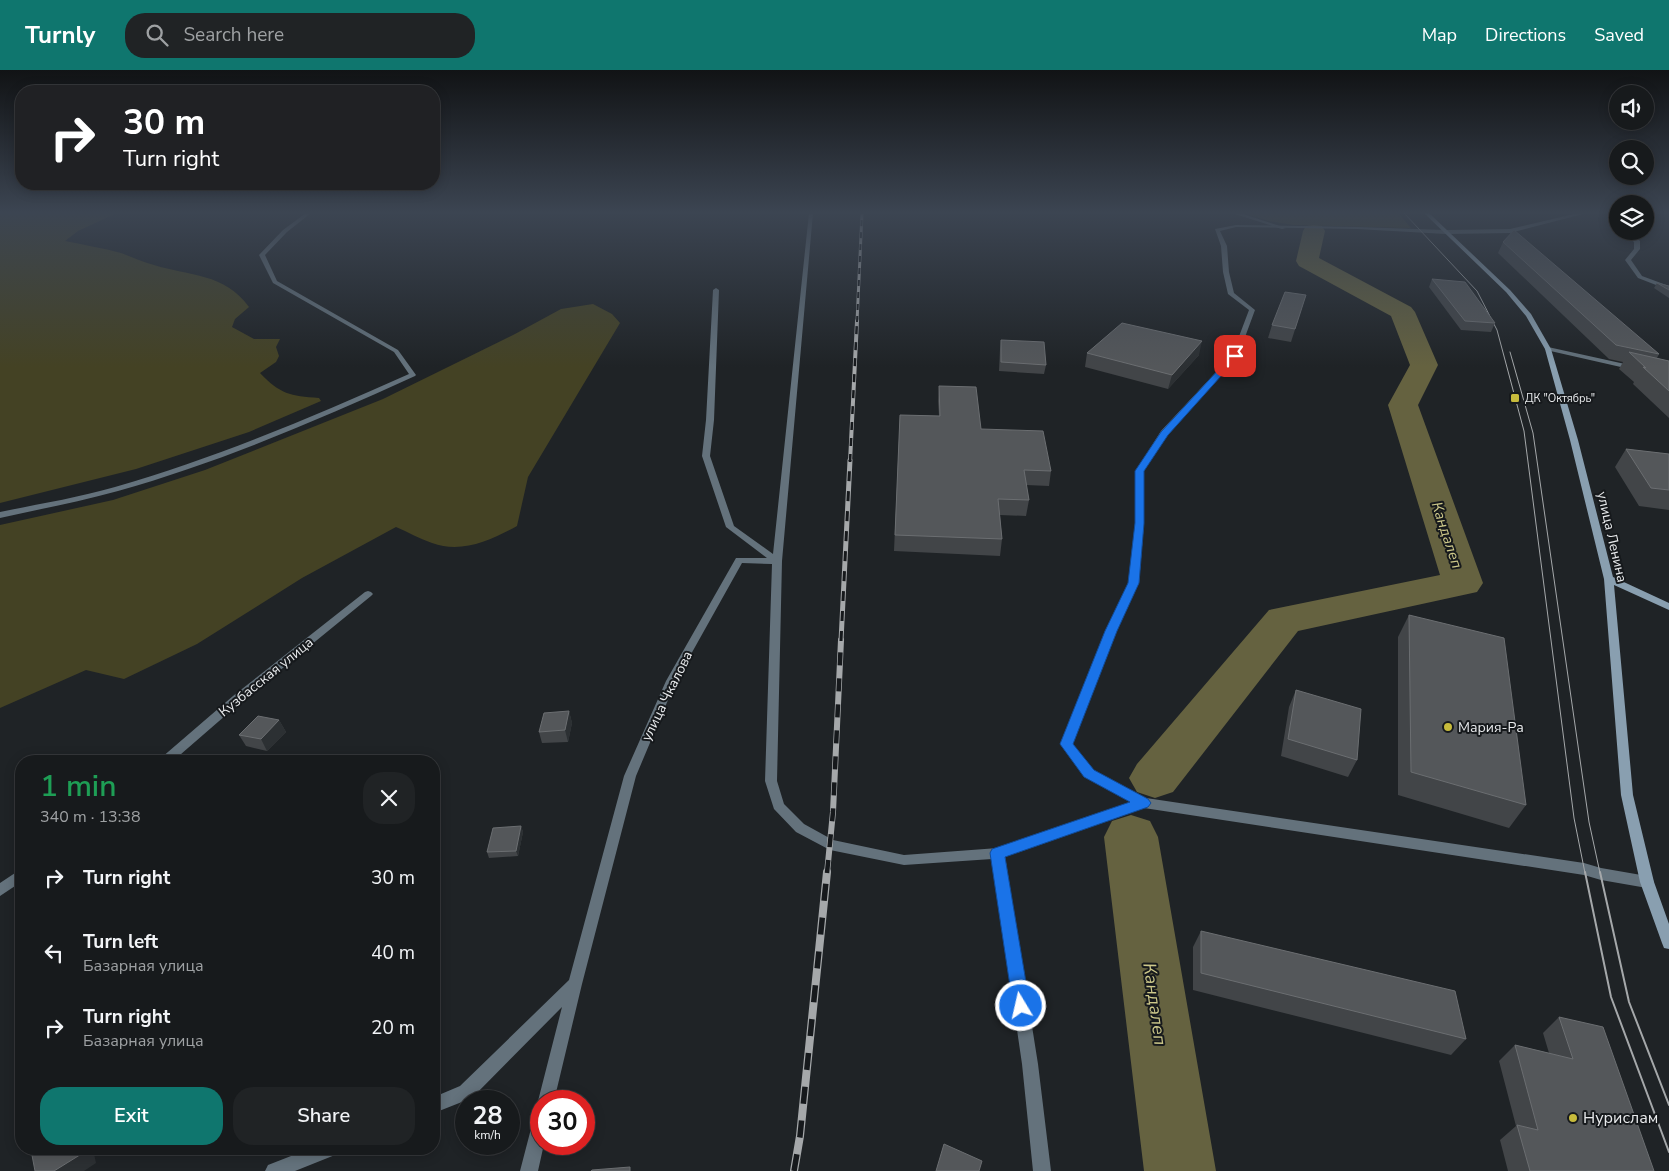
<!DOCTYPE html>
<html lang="en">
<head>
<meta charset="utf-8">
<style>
	:root { --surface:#171a1c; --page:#202325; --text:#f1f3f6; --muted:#9ea1a3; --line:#36383b; --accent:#0f766e }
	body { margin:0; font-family:"Nunito Sans",sans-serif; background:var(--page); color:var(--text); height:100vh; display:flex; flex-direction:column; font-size:19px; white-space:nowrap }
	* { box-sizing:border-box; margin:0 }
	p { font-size:16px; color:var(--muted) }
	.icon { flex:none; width:28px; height:28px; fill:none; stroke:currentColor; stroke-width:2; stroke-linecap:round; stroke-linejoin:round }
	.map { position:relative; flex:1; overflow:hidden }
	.details { position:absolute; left:15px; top:685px; width:425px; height:400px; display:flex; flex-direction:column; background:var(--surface); border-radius:20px; box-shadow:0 2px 12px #0003,0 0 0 1px var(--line) }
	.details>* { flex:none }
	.top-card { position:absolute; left:15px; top:15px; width:425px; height:105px; border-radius:20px; box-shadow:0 2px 12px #0003,0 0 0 1px var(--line); background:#202124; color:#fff; overflow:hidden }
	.fabs { position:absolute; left:1609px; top:15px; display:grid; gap:10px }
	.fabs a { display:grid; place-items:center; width:45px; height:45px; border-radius:50%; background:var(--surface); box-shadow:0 2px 12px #0003,0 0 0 1px var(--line); font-size:25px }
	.speed { position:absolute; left:455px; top:1020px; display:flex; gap:10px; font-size:25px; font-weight:700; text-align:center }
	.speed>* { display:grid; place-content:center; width:65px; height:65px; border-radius:50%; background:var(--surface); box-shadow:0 2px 12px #0003,0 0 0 1px var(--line); line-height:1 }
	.speed small { font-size:12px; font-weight:400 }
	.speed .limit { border:8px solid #d22; background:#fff; color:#111 }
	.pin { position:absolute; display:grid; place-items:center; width:42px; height:42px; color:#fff; margin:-21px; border-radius:10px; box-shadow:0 2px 8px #0006 }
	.me { position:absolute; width:55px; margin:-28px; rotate:351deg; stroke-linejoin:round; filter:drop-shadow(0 0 4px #0008) }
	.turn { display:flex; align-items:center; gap:18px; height:105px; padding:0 25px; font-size:22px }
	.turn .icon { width:65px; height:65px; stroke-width:2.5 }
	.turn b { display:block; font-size:35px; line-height:42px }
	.round { display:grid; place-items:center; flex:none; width:52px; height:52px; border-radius:20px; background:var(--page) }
	.headline { display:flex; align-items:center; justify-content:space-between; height:85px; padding:0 25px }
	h1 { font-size:30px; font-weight:600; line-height:38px; color:#1e9e55 }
	.button { display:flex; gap:10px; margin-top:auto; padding:10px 25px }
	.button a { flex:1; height:58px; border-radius:20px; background:var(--accent); color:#fff; font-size:20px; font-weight:600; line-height:58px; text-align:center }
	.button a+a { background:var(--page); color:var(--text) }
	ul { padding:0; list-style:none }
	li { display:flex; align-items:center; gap:15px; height:75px; padding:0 25px }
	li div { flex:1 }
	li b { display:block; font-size:19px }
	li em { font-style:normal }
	header { display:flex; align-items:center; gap:30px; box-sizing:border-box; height:70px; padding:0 25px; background:var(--accent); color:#fff }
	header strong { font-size:24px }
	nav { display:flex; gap:28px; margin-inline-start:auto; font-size:18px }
	.search { width:350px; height:45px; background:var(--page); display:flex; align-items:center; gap:12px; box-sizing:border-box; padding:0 18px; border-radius:20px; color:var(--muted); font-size:19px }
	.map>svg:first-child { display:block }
	.green { fill:#444224 }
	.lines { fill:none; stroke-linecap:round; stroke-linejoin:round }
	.river { fill:#656240; fill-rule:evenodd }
	.service { fill:#64727c; fill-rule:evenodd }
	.minor { fill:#64727c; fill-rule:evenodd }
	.secondary { fill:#899fb0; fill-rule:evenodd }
	.tram-far1 { stroke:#a5a8aa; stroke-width:1 }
	.tram { stroke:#a5a8aa; stroke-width:2 }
	.rail-far4-casing { stroke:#a5a8aa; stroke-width:3 }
	.rail-far3-casing { stroke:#a5a8aa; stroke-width:4 }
	.rail-far2-casing { stroke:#a5a8aa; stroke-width:5 }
	.rail-far1-casing { stroke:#a5a8aa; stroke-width:6 }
	.rail-casing { stroke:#a5a8aa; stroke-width:8 }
	.rail-far4 { stroke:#16191c; stroke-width:2; stroke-dasharray:6; stroke-linecap:butt }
	.rail-far3 { stroke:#16191c; stroke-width:2.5; stroke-dasharray:8; stroke-linecap:butt }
	.rail-far2 { stroke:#16191c; stroke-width:3; stroke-dasharray:10; stroke-linecap:butt }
	.rail-far1 { stroke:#16191c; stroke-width:4.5; stroke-dasharray:13; stroke-linecap:butt }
	.rail { stroke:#16191c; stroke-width:5.5; stroke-dasharray:17; stroke-linecap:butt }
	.wall { fill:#424548 }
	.shaded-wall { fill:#2c3033 }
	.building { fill:#54575a; stroke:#6b6e71 }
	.route { fill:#1a73e8; stroke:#114b97 }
	.poi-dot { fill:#c7bb3c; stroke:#16191c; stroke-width:2 }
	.labels { text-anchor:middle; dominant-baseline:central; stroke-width:4; stroke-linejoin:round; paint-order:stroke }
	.far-poi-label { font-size:11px; fill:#e9ebed; stroke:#16191c; text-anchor:start }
	.street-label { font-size:14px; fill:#e9ebed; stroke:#16191c }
	.poi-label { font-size:14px; fill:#e9ebed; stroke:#16191c; text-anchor:start }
	.water-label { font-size:15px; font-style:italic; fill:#cdc88a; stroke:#16191c }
	.near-poi-label { font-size:16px; fill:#e9ebed; stroke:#16191c; text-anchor:start }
	.near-water-label { font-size:18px; font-style:italic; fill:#cdc88a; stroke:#16191c }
</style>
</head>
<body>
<header>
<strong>Turnly</strong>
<div class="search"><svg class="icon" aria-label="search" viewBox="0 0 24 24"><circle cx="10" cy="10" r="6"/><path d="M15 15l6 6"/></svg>Search here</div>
<nav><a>Map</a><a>Directions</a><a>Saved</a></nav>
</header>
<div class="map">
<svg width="1669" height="1101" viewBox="0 0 1669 1101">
	<rect width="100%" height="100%" fill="#1f2326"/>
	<path class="green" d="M0,143H117L78,161L65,171C84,175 103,178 121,183C132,187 143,192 154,195C189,206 225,203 249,237L235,249L232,257L254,269H280L276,277L279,286L276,292L260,303C280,324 290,326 319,328L321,331L249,362L136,399L0,433Z
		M1243,143H1398L1411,158L1294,155L1269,151Z
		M593,234L612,244L620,253L528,407L517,456C491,470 462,484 432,473C420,469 408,462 396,457L302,508L197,574L124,609L86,600L0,638V455L113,430L205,400L383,329L515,264L561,239Z"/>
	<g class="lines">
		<path class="river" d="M1314,155L1322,156L1325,161L1319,188L1411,237L1415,242L1438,295L1418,335L1483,513L1477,522L1298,561L1173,722L1155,728L1137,722L1129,708L1137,694L1269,540L1440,505L1388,335L1410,295L1391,246L1299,196L1296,191L1303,161L1306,156Z
			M1131,745L1150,751L1158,767L1216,1101H1144L1104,767L1112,751Z"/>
		<path class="service" d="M1232,143H1240L1286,158L1282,159Z"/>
		<path class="minor" d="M306,143H311L287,162L265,185L277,211L398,280L416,305L415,306C319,350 220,392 118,421C79,432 39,439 0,448V442C38,434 77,428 115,417C216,388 313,347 409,304L394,282L273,213L259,185L283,160Z
			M809,143H813L782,491L777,711L784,734L804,754L833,770L904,785L998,778L1132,732L1085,707L1060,674L1106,561L1129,513L1136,453V401L1161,361L1232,285L1249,240L1228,224L1223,202L1221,176L1215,159L1236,155L1357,157L1446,160L1510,159L1578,143H1587L1510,163L1446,164L1357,159L1236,157L1220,161L1227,176L1229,202L1234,223L1255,240L1238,286L1167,364L1144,401V453L1139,513L1116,561L1072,673L1093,701L1146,728L1584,793L1601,798L1647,806L1652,808L1654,812L1652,816L1647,818L1601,810L1584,805L1144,738L1005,786L1038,994L1051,1101H1033L1022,994L992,789L904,795L830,780L796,762L774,739L765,711L772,494L742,493L676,611L636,706L582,914L554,1031H541V1037L538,1031L562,937L472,1028L434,1043V1027L460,1016L569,910L624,706L666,611L736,488H767L726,457L702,386L706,350L713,220L716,218L719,220L714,350L710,386L734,456L773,484Z
			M1611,143H1615L1618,148V155Z
			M1622,161H1627L1640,171V179L1631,190L1642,206L1669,216V220L1638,208L1625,190L1634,179V172Z
			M1548,277L1634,296L1637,298L1634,300L1546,280L1545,279Z
			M368,521L371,522L373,524L371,526L241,632L173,691H159L161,688L233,626L365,522Z
			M21,799V812L0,826V813Z
			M541,1043V1074H544L538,1101H520L533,1051L535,1045Z
			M309,1079H337L335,1085L295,1101H265L268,1095Z"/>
		<path class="secondary" d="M1424,143H1429L1510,220L1531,244L1551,279L1578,370L1613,507L1669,533V540L1614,515L1633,725L1654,812L1669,854V879L1664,878L1662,873L1640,812L1621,725L1604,509L1570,370L1545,279L1526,246L1506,222Z"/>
		<path class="tram-far1" d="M1404,143L1477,221L1497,260L1524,361L1574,748L1585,803
			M1510,282L1533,363L1589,752L1600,803"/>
		<path class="tram" d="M1585,802L1611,927L1669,1082
			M1600,802L1629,932L1669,1035"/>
		<defs>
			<path id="rail-far4" d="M857,252L862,143"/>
			<path id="rail-far3" d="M850,392L857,251"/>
			<path id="rail-far2" d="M841,571L850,390"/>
			<path id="rail-far1" d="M827,803L833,742L841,570"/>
			<path id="rail" d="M794,1101L800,1066L827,802"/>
		</defs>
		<use href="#rail-far4" class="rail-far4-casing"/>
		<use href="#rail-far3" class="rail-far3-casing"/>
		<use href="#rail-far2" class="rail-far2-casing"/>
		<use href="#rail-far1" class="rail-far1-casing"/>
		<use href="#rail" class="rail-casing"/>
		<use href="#rail-far4" class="rail-far4"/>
		<use href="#rail-far3" class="rail-far3"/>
		<use href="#rail-far2" class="rail-far2"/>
		<use href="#rail-far1" class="rail-far1"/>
		<use href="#rail" class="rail"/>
	</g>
	<path class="wall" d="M1503,172L1659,284L1657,288L1669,291V348L1633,314L1634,312L1619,299L1623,292L1609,289L1498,183Z
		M1432,209L1495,253L1491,262L1461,260L1429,217Z
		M1657,213L1669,216V228L1654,218Z
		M1306,225L1291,272L1268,268L1272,255Z
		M1001,270L1046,295L1044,304L999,301L1000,279Z
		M1087,283L1199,285L1168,319L1085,297Z
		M939,316L981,359L1051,401L1049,416L1026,415L1029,430L1026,446L1000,445L1002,469L1000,486L894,481L900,345L939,346L938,331Z
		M1626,379L1669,384V440L1639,436L1615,397Z
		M1409,545L1526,735L1509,758L1398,725V567Z
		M1296,620L1357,690L1348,707L1281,686L1289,637Z
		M569,641L572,653L568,672L542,673L539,662Z
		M279,650L286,662L267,681L246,676L239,665Z
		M521,756L523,762L518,786L489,788L487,782Z
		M1201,861L1466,969L1451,985L1193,920V877Z
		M1559,947L1654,1101H1508L1500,1070L1516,1056L1499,991L1515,975L1549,983L1543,963Z"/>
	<path class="shaded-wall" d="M1202,271L1199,285L1168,319L1172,305Z
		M569,641L572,653L568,672L565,660Z
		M279,650L286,662L267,681L261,669Z
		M521,756L523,762L518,786L516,781Z
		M82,1079H93L96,1093L84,1101H54Z"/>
	<path class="building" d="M1514,160L1659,284L1616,275L1503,172Z
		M1432,209L1465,212L1495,253L1465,251Z
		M1657,213L1669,216V220Z
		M1285,222L1306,225L1295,259L1272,255Z
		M1122,253L1202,271L1172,305L1087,283Z
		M1001,270L1044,272L1046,295L1001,292Z
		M1629,282L1669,291V321L1643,297L1646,298Z
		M939,316L976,317L981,359L1043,361L1051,401L1024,400L1029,430L998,429L1002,469L895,465L900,345L940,346Z
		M1626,379L1669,384V420L1651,418Z
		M1409,545L1504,568L1526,735L1411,702Z
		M1296,620L1361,639L1357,690L1288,669Z
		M569,641L565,660L539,662L544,643Z
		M258,646L279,650L261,669L239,665Z
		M521,756L516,781L487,782L493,758Z
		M1201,861L1455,921L1466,969L1201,903Z
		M1559,947L1603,957L1654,1101H1530L1517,1055L1538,1060L1515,975L1573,989Z
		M944,1074L982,1091L979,1101H936Z
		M33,1079H82L83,1083L54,1101H35L31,1080Z
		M630,1097V1101H591L592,1100Z"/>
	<linearGradient id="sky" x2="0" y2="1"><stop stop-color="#111315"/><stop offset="0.48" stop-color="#3c4552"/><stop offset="1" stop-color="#3c4552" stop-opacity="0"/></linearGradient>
	<rect width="1669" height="297" fill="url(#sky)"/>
	<path class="route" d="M1233,284L1239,286L1168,365L1144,401V453L1139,513L1117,561L1073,674L1094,700L1148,729L1151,733L1148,737L1005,787L1030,936L1027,942L1021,945L1015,942L1013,936L990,783L992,779L1130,732L1084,707L1060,674L1105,561L1128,513L1135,453V401L1161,362Z"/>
	<g class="poi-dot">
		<rect x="1510" y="323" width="10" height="10" rx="2.5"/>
		<circle cx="1448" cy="657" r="5"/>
		<circle cx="1573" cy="1048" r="5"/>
	</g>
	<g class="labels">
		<g class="far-poi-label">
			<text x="1525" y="328">ДК "Октябрь"</text>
		</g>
		<g class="street-label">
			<text transform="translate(1612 467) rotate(77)">улица Ленина</text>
			<text transform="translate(266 607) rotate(-39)">Кузбасская улица</text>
			<text transform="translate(667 626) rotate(-64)">улица Чкалова</text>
		</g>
		<g class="poi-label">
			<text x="1458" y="657">Мария-Ра</text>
		</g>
		<g class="water-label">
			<text transform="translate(1447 465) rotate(72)">Кандалеп</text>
		</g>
		<g class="near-poi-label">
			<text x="1583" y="1048">Нурислам</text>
		</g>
		<g class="near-water-label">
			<text transform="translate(1155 934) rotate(82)">Кандалеп</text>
		</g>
	</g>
</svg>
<div class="fabs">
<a><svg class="icon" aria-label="sound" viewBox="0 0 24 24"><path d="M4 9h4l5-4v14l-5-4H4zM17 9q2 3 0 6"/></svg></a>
<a><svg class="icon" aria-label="search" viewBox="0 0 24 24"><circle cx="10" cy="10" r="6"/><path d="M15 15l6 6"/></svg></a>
<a><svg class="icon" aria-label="layers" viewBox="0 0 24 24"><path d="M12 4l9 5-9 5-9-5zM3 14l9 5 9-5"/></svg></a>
</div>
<div class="speed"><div>28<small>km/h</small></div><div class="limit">30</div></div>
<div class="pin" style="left:1235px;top:286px;background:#d93025"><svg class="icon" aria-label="arrive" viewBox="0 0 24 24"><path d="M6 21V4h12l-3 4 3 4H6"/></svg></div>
<svg class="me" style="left:1021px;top:936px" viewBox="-20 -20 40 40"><circle r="17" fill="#1a73e8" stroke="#fff" stroke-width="3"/><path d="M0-11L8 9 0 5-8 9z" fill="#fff"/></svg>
<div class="top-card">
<div class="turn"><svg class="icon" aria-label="right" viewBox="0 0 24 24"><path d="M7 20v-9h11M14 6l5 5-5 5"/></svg><div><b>30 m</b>Turn right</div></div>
</div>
<section class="details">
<div class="headline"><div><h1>1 min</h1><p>340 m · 13:38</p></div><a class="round"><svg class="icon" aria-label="close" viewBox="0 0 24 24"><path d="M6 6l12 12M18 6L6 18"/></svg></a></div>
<ul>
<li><svg class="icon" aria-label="right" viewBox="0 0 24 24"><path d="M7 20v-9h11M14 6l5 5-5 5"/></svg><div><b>Turn right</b></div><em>30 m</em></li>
<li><svg class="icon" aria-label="left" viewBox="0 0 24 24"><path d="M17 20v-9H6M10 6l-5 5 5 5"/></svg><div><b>Turn left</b><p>Базарная улица</p></div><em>40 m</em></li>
<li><svg class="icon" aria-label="right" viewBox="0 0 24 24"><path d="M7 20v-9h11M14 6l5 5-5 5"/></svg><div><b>Turn right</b><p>Базарная улица</p></div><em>20 m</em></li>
</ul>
<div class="button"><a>Exit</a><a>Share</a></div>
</section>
</div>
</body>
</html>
